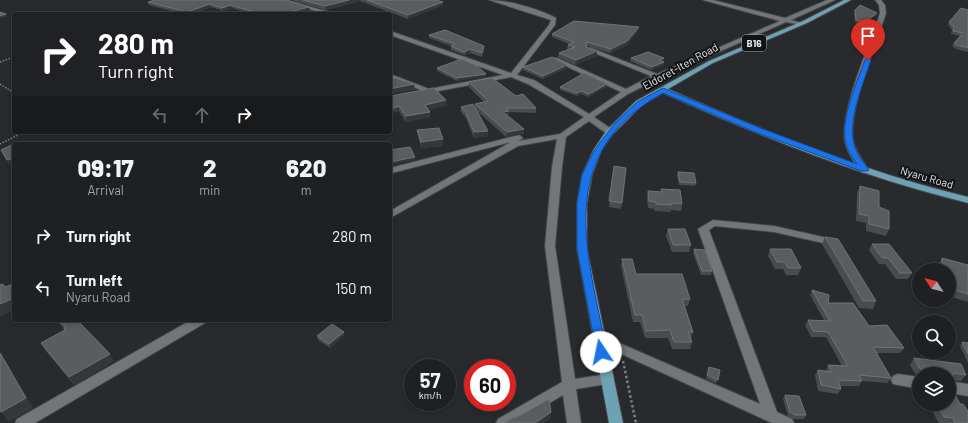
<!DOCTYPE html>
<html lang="en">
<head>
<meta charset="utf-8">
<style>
	:root { --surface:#1e2022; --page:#2b2d2f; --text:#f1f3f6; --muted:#a1a3a5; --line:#3c3e40 }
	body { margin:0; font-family:Barlow,sans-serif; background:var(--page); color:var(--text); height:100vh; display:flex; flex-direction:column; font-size:15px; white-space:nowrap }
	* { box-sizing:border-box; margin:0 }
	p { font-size:13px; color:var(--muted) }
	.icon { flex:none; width:22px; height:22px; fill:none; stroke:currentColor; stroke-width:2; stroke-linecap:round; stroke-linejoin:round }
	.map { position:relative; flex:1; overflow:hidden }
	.details { position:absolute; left:12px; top:142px; width:380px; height:180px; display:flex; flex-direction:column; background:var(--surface); border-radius:4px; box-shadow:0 2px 6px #0003,0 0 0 1px var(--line) }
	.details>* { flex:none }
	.guide { position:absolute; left:12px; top:12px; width:380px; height:122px; border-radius:4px; box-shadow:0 2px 6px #0003,0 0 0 1px var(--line); background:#202124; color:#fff; overflow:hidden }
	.needle { width:26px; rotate:306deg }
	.buttons { position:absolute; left:912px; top:263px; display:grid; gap:8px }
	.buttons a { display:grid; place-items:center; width:44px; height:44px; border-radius:50%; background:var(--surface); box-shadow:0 2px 6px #0003,0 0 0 1px var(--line); font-size:20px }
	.speed { position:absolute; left:404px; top:359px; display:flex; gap:8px; font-size:20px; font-weight:700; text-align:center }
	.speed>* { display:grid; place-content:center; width:52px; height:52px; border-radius:50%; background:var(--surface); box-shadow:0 2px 6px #0003,0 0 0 1px var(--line); line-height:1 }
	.speed small { font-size:10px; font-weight:400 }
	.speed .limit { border:6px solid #d22; background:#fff; color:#111 }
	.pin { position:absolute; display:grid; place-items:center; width:34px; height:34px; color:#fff; margin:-41px -17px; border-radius:50% 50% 50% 0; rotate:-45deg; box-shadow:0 0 4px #0007 }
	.pin .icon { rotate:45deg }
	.me { position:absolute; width:44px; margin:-22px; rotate:349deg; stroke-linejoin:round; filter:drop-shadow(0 0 3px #0008) }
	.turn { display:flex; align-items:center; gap:14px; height:84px; padding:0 20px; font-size:18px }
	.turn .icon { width:52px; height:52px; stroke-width:2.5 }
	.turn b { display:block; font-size:28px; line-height:34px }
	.lanes { display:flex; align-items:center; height:38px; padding:0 20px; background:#0003; justify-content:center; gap:20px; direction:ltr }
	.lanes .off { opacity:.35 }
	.eta { display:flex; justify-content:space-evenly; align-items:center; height:68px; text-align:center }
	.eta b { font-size:24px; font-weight:800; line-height:28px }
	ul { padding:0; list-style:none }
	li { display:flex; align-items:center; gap:12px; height:52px; padding:0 20px }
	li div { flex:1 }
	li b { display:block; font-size:15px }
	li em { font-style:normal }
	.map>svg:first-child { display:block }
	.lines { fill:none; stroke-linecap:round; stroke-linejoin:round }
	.minor-casing { stroke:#434648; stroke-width:2 }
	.major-casing { stroke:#434648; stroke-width:2 }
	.path-far1 { stroke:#7e8082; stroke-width:1.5; stroke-dasharray:1.5 1.5; stroke-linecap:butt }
	.path { stroke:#7e8082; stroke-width:2.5; stroke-dasharray:2.5 2.5; stroke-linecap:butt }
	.minor { fill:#737679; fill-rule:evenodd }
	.major { fill:#6fa1b4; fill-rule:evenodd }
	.wall { fill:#494b4e }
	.shaded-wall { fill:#35373a }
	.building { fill:#5a5c5e; stroke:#707274 }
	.route { fill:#1a73e8; stroke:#114b97 }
	.labels { text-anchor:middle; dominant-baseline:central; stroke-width:4; stroke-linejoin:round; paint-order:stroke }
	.shield { fill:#111314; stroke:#a6a8a9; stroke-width:1 }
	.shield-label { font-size:10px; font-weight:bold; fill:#e6e8e9 }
	.street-label { font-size:11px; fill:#e6e8e9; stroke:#111314 }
</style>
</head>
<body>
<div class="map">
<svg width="968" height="423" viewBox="0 0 968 423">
	<rect width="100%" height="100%" fill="#282a2d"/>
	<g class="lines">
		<defs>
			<path id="minor" d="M277,0H286L336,14H326Z
				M489,0C508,0 539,9 556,18L555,25L517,75L534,80L589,114L621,92L553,60V58H557L626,89L651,76L587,50V48H591L657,74L780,21L703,0H713L785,18L827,0H835L791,20L802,23V25L786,22L654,81L628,94L594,117L613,130V134H607L589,121L566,137L562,167L555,246L575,379L607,374L612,375L614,379L612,383L607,384L576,389L581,423H567L563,395L516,423H496L498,419L562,382L545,246L552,167L557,139L518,146L390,218V211L511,142L392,173L390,172V168L519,135L523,138L518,141L560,134L584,117L528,84L511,77L423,94L419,92L421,90L390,78V74L429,89L503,75L390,35V31L511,73L549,25L551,20Z
				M875,0H881L885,5L886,13C876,46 849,107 853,140C855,151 863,161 869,170L864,173L861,172C855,163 847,153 845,142C839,113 870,44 880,13L879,5Z
				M713,220L774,226L832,239L837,242L832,245L774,232L715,226L709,230L777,412L792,419L794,423H772L595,342L593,339L595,336L599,334L603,336L760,404L698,229Z
				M191,320H207L205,323L35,423H15L17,419Z
				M898,374L919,377V389L893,384L891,380L893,376Z
				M949,381L968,384V396L949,393Z"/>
			<path id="major" d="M844,0H851L807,23L713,63L668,89C766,132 864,172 968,197V203C862,177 762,137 663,93L642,105L613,134L602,149L592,175L587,203V249L623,423H609L577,249V203L582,175L594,149L607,130L636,101L709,61L803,21Z"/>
		</defs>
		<use href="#minor" class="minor-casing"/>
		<use href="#major" class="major-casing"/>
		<path class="path-far1" d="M0,62L14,57
			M0,84L14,93
			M0,144L24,132"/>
		<path class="path" d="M623,361L636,423"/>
		<use href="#minor" class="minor"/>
		<use href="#major" class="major"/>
	</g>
	<path class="wall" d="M286,0L310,11L298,14H251L232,8L223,11L211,7L193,14H182L149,5L148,2Z
		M291,0H436L443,5L408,19L360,1L326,10Z
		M855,10L877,13L876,15L864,25L855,22L854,13Z
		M968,10V52L956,49L952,46L954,43L960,36L951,34L952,30L948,25L949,22Z
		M638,31L627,45L610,53L587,46V47L597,51V56L575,65L558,57L559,53L569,49H567L568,45L569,44L552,37V34Z
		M429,35L484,50L482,57L470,53L465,55L451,50V46L429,38Z
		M631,58H664V61H662L664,65L651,70L630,61Z
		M523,67L567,68L543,79L523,70Z
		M437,68L486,74V76L457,81L437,71Z
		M469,82L516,96L536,108V113L509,112L508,116L524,129V134L506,137L477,111L488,131V136L474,138L466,118L461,112V107H475V104L484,102L469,87Z
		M560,87H606L589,97L581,94L577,96L560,90Z
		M390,96L447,105L428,110L430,117L406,122L399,111L395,113L390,105Z
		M417,130L443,139V146L421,148L418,136Z
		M614,166L622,203L621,209L609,207Z
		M678,172L696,183L695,186L679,185L677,176Z
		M860,186L879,207L889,229L886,236L866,231V223L856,221L857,193Z
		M661,189L682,204L681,211L671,210V212L655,211L654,209L648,208L647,198L648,191L661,192Z
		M668,229L691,245L689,252H672L666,236Z
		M825,237L876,301L873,309L859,308L822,244Z
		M872,244L912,273L908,279H896L885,264H879L869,250Z
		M694,249L712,271L711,275H701L693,253Z
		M770,249L801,268L798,275H786L783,269H775L768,256Z
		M942,258L968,265V302L949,296V270H924L925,268L938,270V265Z
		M622,259L636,274L690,299L688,306H685L693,332L691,339L692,342L690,349H672L668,338H645L640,322H633L621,266Z
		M812,290L828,303L869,326L904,348L900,353H876L891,378L887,383L862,381L859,386H840L841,389L838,394L818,391L815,375L818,370L826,371L828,365L842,366L826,337H811L805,325L808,320H824L810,295Z
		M56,320H77L114,361L74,385L46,351L41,343L65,330Z
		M344,332V335L330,348L318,340L317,336Z
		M962,342L968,343V363L960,346Z
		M914,358L966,375L961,381L950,380H949V374H919V376L916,375L910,365Z
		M709,367L718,380L716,383L706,379Z
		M785,395L806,415L804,419H793L788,416L783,399Z
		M928,404H949L968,423H939Z"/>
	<path class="shaded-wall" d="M349,0H360V1L326,10L325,6Z
		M443,2V5L408,19V15Z
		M210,4L211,7L193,14H188L187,12Z
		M231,5L232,8L223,11L222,8Z
		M309,7L310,11L298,14H283Z
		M877,13L876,15L864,25L865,22Z
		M6,14L7,17L0,18V16Z
		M639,27L638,31L627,45L610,53L611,49Z
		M484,46V50L482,57V53Z
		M470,49V53L465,55V52Z
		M597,51V56L575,65L576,60Z
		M664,58V61L658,63L659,60Z
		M664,62V65L651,70L652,67Z
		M567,65V68L543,79V76Z
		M486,74V76L457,81V78Z
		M414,84L415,90L390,94V89Z
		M607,84L606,87L589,97V94Z
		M582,91L581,94L577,96V93Z
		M446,100L447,105L425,111V105Z
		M399,106V111L395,113V108Z
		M509,111L508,116L503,117V112Z
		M430,112V117L406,122V116Z
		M524,129V134L506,137L507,132Z
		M488,131V136L474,138V132Z
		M443,139V146L421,148V142Z
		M415,157V160L390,165V162Z
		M14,158V162L9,164L7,160Z
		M14,298V310L0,317V304Z
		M344,332V335L330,348L329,344Z
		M0,351L33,408L9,422L1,412Z
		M110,354L114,361L74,385L69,377Z
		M551,412L550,419L544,423H535Z"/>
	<path class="building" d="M155,0H286L309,7L283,14H261L231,5L222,8L210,4L187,12L148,2Z
		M303,0H349L325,6Z
		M367,0H436L443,2L408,15Z
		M860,5L877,13L865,22L856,20L855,10Z
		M961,8L968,10V48L957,45L954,43L963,33L953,31L954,27L949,22Z
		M0,12L6,14L0,16Z
		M574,21L639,27L627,41L611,49L587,42L586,47L597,51L576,60L559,53L575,47L568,45L574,42L552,34Z
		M445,30L484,46L482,53L470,49L465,52L461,51L451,46L455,44L429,35Z
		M648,52L664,58L659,60L664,62L652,67L631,58Z
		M552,57L567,65L543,76L523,67Z
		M462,59L477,66L486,74L457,78L437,68Z
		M584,73L607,84L589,94L582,91L577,93L560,87Z
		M395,78L414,84L390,89V80Z
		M492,78L516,96L523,94L536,108H506L509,111L503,112L524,129L507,132L475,104L488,101L469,82Z
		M434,88L446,100L425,105L430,112L406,116L399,106L395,108L390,101V96Z
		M473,104L488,131L474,132L466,113L461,107Z
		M439,128L443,139L421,142L417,130Z
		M14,144V158L7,160L1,150Z
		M410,147L415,157L390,162V150Z
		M614,166L626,168L622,203L609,201Z
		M678,172L694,173L696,183L680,182Z
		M860,186L879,191V207L889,211V229L869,224V216L859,214Z
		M661,189L680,190L682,204L672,203V205L656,204V202L649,201L648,191L662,192Z
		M668,229H685L691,245H673Z
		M825,237L838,239L876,301H863Z
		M872,244H889L912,273H900L888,258H882Z
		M694,249L705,250L712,271H702Z
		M770,249H791L801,268H788L785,262H777Z
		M942,258L968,265V294L949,288V270H943Z
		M622,259H632L636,274H682L690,299H682L693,332H688L692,342H674L670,330L646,331L642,315H635Z
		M925,268L939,270H926Z
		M14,283V298L0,304V285L2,284L6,287Z
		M812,290L829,295L828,303H853L869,326L887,325L904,348L873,347L891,378L859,375L862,381L838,380L841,389L821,385L818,370L832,372L828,365L848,366L828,332L813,331L808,320L830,321Z
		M58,320H77L110,354L69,377L41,343L65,330L64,328L66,327Z
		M332,324L344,332L329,344L317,336Z
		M962,342L968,343V354Z
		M0,353L26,398L1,412L0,409Z
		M914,358L961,364L966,375L954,373L952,376H949V374H925L924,370L920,369Z
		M709,367L720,370L718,380L707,375Z
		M949,383L960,404H963L968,411V423H954V418L944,417L936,404H949Z
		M785,395L799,396L806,415H795L790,412Z
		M549,399L551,412L535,423H504L512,418L517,417Z"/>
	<path class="route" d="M868,58L871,60C863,84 846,123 855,148C858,156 864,163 869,170L867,171H861L755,132L663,93C553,154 587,252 607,352L606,355H597L577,249V203L582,175L595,149L615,123L637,102L663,88L760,128L857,164C851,156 846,148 845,139C842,115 857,82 865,60Z"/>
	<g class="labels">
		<rect class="shield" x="742" y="35" width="24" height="16" rx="3"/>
		<g class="shield-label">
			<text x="754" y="43">B16</text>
		</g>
		<g class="street-label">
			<text transform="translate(680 66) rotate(-29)">Eldoret-Iten Road</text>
			<text transform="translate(927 177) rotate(16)">Nyaru Road</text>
		</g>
	</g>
</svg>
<div class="buttons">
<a><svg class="needle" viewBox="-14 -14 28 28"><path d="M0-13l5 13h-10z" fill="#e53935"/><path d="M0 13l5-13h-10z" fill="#a1a3a5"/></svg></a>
<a><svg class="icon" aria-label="search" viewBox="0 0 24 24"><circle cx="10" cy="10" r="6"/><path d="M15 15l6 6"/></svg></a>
<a><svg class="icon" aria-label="layers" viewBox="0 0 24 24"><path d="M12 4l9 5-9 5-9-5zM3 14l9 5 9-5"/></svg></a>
</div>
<div class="speed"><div>57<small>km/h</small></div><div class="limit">60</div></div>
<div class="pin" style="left:868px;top:60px;background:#d93025"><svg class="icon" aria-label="arrive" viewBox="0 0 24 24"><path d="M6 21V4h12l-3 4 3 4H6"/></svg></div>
<svg class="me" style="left:601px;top:352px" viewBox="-20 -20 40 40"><circle r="19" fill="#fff"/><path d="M0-13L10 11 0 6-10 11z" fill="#1a73e8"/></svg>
<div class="guide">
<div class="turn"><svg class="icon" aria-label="right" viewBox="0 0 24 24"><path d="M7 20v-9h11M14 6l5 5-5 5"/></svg><div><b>280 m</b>Turn right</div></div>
<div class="lanes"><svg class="icon off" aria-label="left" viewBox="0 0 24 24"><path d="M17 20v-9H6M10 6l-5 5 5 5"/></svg><svg class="icon off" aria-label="ahead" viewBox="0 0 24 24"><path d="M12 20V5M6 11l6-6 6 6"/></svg><svg class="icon" aria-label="right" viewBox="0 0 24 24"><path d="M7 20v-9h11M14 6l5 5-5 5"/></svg></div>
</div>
<section class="details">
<div class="eta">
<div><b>09:17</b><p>Arrival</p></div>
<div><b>2</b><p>min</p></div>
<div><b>620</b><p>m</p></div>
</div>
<ul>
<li><svg class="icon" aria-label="right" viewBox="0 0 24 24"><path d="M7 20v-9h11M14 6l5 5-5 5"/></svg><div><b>Turn right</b></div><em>280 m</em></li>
<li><svg class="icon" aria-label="left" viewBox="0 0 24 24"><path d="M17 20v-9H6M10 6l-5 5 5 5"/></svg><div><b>Turn left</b><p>Nyaru Road</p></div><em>150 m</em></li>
</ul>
</section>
</div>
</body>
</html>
